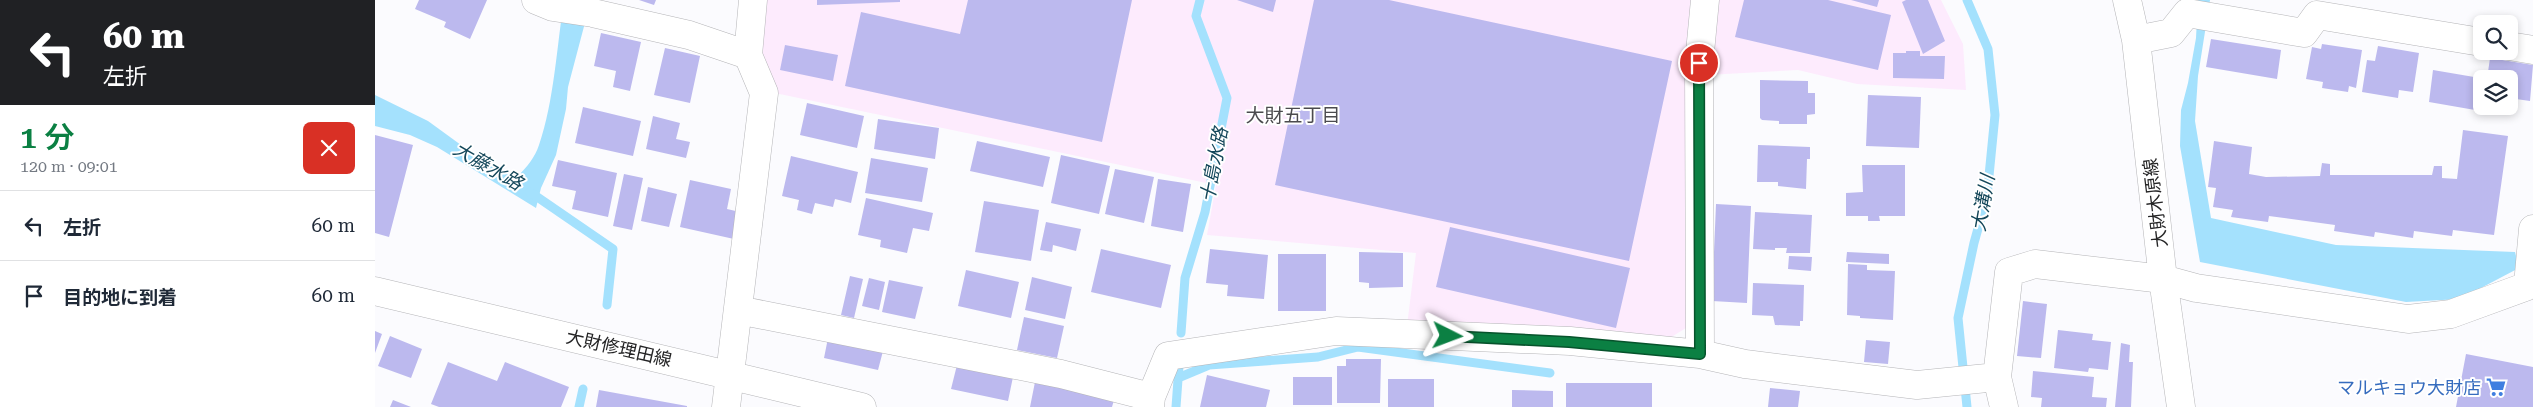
<!DOCTYPE html>
<html lang="ja">
<head>
<meta charset="utf-8">
<style>
	:root { --surface:#fff; --page:#f2f2f3; --text:#1f2937; --muted:#747a83; --line:#e0e1e3; --accent:#0b8043 }
	body { margin:0; font-family:"Roboto Serif","Noto Sans JP",serif; background:var(--page); color:var(--text); height:100vh; display:flex; flex-direction:column; font-size:19px; white-space:nowrap }
	* { box-sizing:border-box; margin:0 }
	p { font-size:16px; color:var(--muted) }
	.icon { flex:none; width:28px; height:28px; fill:none; stroke:currentColor; stroke-width:2; stroke-linecap:round; stroke-linejoin:round }
	.map { position:relative; flex:1; overflow:hidden }
	.drawer { display:flex; flex-direction:column; background:var(--surface); width:375px }
	.drawer>* { flex:none }
	.guide { background:#202124; color:#fff; overflow:hidden }
	.fabs { position:absolute; left:2098px; top:15px; display:grid; gap:10px }
	.fabs a { display:grid; place-items:center; width:45px; height:45px; border-radius:8px; background:var(--surface); box-shadow:0 2px 8px #0003; font-size:25px }
	.pin { position:absolute; display:grid; place-items:center; width:42px; height:42px; color:#fff; margin:-21px; border:2px solid #fff; border-radius:50%; box-shadow:0 1px 5px #0007 }
	.me { position:absolute; width:55px; margin:-28px; rotate:93deg; stroke-linejoin:round; filter:drop-shadow(0 0 4px #0008) }
	.turn { display:flex; align-items:center; gap:18px; height:105px; padding:0 20px; font-size:22px }
	.turn .icon { width:65px; height:65px; stroke-width:2.5 }
	.turn b { display:block; font-size:35px; line-height:42px }
	.round { display:grid; place-items:center; flex:none; width:52px; height:52px; border-radius:8px; background:var(--page) }
	.summary { display:flex; align-items:center; justify-content:space-between; height:85px; padding:0 20px }
	h1 { font-size:30px; font-weight:600; line-height:38px; color:var(--accent) }
	ul { padding:0; list-style:none }
	li { display:flex; align-items:center; gap:15px; height:70px; padding:0 20px; border-top:1px solid var(--line) }
	li div { flex:1 }
	li b { display:block; font-size:19px }
	li em { font-style:normal }
	main { display:flex; flex:1; min-height:0 }
	.map>svg:first-child { display:block }
	.industrial { fill:#fdebfd }
	.water { fill:#a4e1fd }
	.lines { fill:none; stroke-linecap:round; stroke-linejoin:round }
	.stream { stroke:#a4e1fd; stroke-width:9 }
	.building { fill:#bcb9ee }
	.minor-casing { stroke:#b5b5b8; stroke-width:29 }
	.minor { stroke:#fff; stroke-width:28 }
	.route-casing { stroke:#07532c; stroke-width:12 }
	.route { stroke:#0b8043; stroke-width:9 }
	.labels { text-anchor:middle; dominant-baseline:central; stroke-width:4; stroke-linejoin:round; paint-order:stroke }
	.street-label { font-size:18px; fill:#252526; stroke:#fff }
	.shop-label { font-size:18px; fill:#366cbe; stroke:#fff; text-anchor:end }
	.neighbourhood-label { font-size:19px; fill:#4b4b4e; stroke:#fff }
	.water-label { font-size:19px; font-style:italic; fill:#14475a; stroke:#fff }
</style>
</head>
<body>
<main>
<section class="drawer">
<div class="guide">
<div class="turn"><svg class="icon" aria-label="left" viewBox="0 0 24 24"><path d="M17 20v-9H6M10 6l-5 5 5 5"/></svg><div><b>60 m</b>左折</div></div>
</div>
<div class="summary"><div><h1>1 分</h1><p>120 m · 09:01</p></div><a class="round" style="background:#d93025;color:#fff"><svg class="icon" aria-label="close" viewBox="0 0 24 24"><path d="M6 6l12 12M18 6L6 18"/></svg></a></div>
<ul>
<li><svg class="icon" aria-label="left" viewBox="0 0 24 24"><path d="M17 20v-9H6M10 6l-5 5 5 5"/></svg><div><b>左折</b></div><em>60 m</em></li>
<li><svg class="icon" aria-label="arrive" viewBox="0 0 24 24"><path d="M6 21V4h12l-3 4 3 4H6"/></svg><div><b>目的地に到着</b></div><em>60 m</em></li>
</ul>
</section>
<div class="map">
<svg width="2158" height="407" viewBox="0 0 2158 407">
	<rect width="100%" height="100%" fill="#fbfbfe"/>
	<path class="industrial" d="M384,0H1566L1588,44L1591,90L1482,84L1423,70L1314,76L1311,328L1290,341L1032,326L1041,253L832,235L841,185L395,92L381,37Z"/>
	<path class="water" d="M189,0H216L193,87L191,109L181,155L166,188L161,208L62,147L35,135L0,126V95L53,121L86,145L143,176C152,167 160,157 164,145C179,102 182,45 189,0Z
		M1823,0H1835L1823,76L1820,121L1836,218L1961,245L2140,252L2144,268L2085,299L2031,302L1825,262L1805,146L1806,110L1813,83L1821,38Z"/>
	<g class="lines">
		<path class="stream" d="M155,192L238,249L232,305
			M806,333L810,278L830,212L852,98L821,16L825,0
			M803,378L834,365L943,357L983,347L1175,373
			M204,407L208,389
			M801,407L804,366
			M1592,407L1583,318L1599,243L1612,196L1620,115L1613,49L1592,0"/>
	</g>
	<path class="building" d="M44,0H112L95,39L69,27L71,22L40,9Z
		M264,0H281L279,5Z
		M442,0H525V2L442,5Z
		M593,0H757L727,142L470,86L486,12L585,34Z
		M862,0H901L898,12Z
		M939,0H1014L1297,61L1254,261L900,185Z
		M1369,0H1453L1516,15L1503,70L1360,37Z
		M1476,0H1504L1502,7Z
		M1531,0H1553L1570,41L1548,54L1527,2Z
		M226,33L266,42L255,91L238,87L241,71L219,66Z
		M1836,39L1906,50L1902,79L1831,67Z
		M1947,44L1987,50L1981,88L1974,86L1973,92L1947,88L1948,82L1931,79L1937,47L1946,49Z
		M410,45L463,55L458,81L405,70Z
		M2003,46L2044,53L2038,92L2024,90L2023,98L1987,92L1992,60L2000,61Z
		M290,48L325,56L315,103L279,95Z
		M1531,51H1545V56H1570L1569,79L1518,78V53H1531Z
		M2115,58L2158,65L2155,101L2134,98V79H2112Z
		M2058,70L2105,78L2100,110L2054,102Z
		M1385,80L1433,81V93H1440V114L1432,115V124H1404V121L1387,120L1385,118Z
		M1493,95L1546,97L1544,148L1491,146Z
		M432,103L489,116L482,148L425,135Z
		M208,107L266,121L258,156L200,143Z
		M278,116L305,123L301,139L315,142L311,158L271,149Z
		M503,119L564,128L560,159L499,149Z
		M2088,130L2133,136L2119,235L2078,230L2077,236L2039,231L2038,238L2000,232L1999,237L1959,231L1960,225L1894,216L1893,222L1856,217L1858,210L1838,207L1841,188L1833,187L1839,141L1877,147L1874,174L1891,177L1945,176L1947,163L1955,164V175H2057L2059,166H2067V178L2082,179Z
		M0,135L38,145L14,237L0,233Z
		M602,141L675,157L668,187L595,171Z
		M1383,145L1435,147V159H1432L1431,189L1403,186V182H1382Z
		M686,155L735,166L724,214L676,203Z
		M416,156L483,172L476,203L460,199L458,207L440,203L437,214L422,210L424,200L407,196Z
		M496,158L553,168L547,202L490,193Z
		M183,160L242,173L233,217L197,209L201,191L177,186Z
		M1487,165H1530V216H1504L1505,221H1493V216H1471V193L1488,192Z
		M740,169L779,177L769,223L730,214Z
		M249,174L268,178L257,230L238,226Z
		M783,179L816,184L808,232L776,226Z
		M315,180L356,189L352,209L365,212L359,239L305,227Z
		M273,187L302,194L294,227L266,221Z
		M491,198L558,213L554,231L538,228L532,253L505,247L506,240L483,235Z
		M609,201L664,210L656,261L600,252Z
		M1341,204L1376,206L1372,303L1337,301Z
		M1380,212L1437,215L1435,253H1411L1412,248H1400V250L1378,249Z
		M671,222L706,229L701,251L678,245L677,252L665,250Z
		M1075,227L1255,268L1241,328L1061,287Z
		M726,249L796,265L786,308L716,292Z
		M835,249L893,255L889,299L852,296L853,285L831,283Z
		M984,252L1028,253V287L994,288V283L984,282Z
		M1472,252L1514,254V264L1471,262Z
		M903,254H951V311H903Z
		M1414,256L1437,257L1436,271L1413,269Z
		M1473,264L1492,265V270L1520,271L1518,320L1485,318V316L1472,315Z
		M591,270L644,282L636,318L583,306Z
		M475,276L488,279L479,318L466,315Z
		M657,277L697,287L690,319L650,310Z
		M494,278L510,282L504,310L487,306Z
		M514,280L548,287L540,319L507,312Z
		M1378,283L1429,285L1428,321H1425V326L1400,325L1398,316L1377,315Z
		M1648,301L1672,304L1666,358L1642,356Z
		M649,317L689,326L682,358L642,350Z
		M1683,330L1718,334L1717,340L1736,342L1733,370L1714,368L1713,372L1679,368Z
		M0,331L7,334L0,353Z
		M15,336L47,349L36,378L3,366Z
		M453,338L508,351L503,370L449,358Z
		M1491,340L1515,342L1513,364L1489,362Z
		M1746,343L1755,345L1754,362H1758L1756,407H1740Z
		M2091,354L2158,367V407H2081Z
		M971,359H1006L1005,403H962V366H971Z
		M73,362L122,381L130,362L194,387L186,407H64L56,404Z
		M582,365L638,377L633,401L576,389Z
		M1658,371L1719,377L1717,397L1732,398L1731,407H1666L1667,398L1656,397Z
		M832,375L895,390L891,407H825Z
		M918,377H957V405H918Z
		M1013,379H1059V407H1013Z
		M660,382L739,400L737,407H655Z
		M1191,383H1277V407H1191Z
		M1395,388L1425,391L1423,407H1393Z
		M224,390L312,406V407H221Z
		M1137,390L1178,391V407H1137Z
		M18,400L36,407H15Z"/>
	<g class="lines">
		<defs>
			<path id="minor" d="M161,0L178,7L218,13L314,35L373,55
				M1752,0L1761,40L1788,279L1806,407
				M1761,40L1796,33L1812,13L1929,33L1942,15L2106,42
				M2134,46L2158,50
				M2153,285L2158,229
				M0,291L487,407
				M363,310L686,374L776,397
				M1325,354L1324,63L1330,0
				M351,407L389,93L373,55L378,0
				M775,407L776,397L793,356L961,331L1195,341L1325,354L1370,364L1542,385L1622,377
				M1629,407L1622,377L1634,272L1660,264L1788,279L1821,288L2033,319L2076,314L2158,284"/>
		</defs>
		<use href="#minor" class="minor-casing"/>
		<use href="#minor" class="minor"/>
	</g>
	<g class="lines">
		<defs>
			<path id="route" d="M1073,336L1194,342L1325,354L1324,63"/>
		</defs>
		<use href="#route" class="route-casing"/>
		<use href="#route" class="route"/>
	</g>
	<defs>
		<symbol id="supermarket-bare" viewBox="-9 -9 18 18"><path d="M-6-5.5h2.5l.6 2H6L4.5 2H-2.5L-4.4-4H-6ZM-1.5 3.2a1.3 1.3 0 1 0 .1 0ZM3 3.2a1.3 1.3 0 1 0 .1 0Z" fill="#3f7fe0" stroke="#fff" stroke-width="2.5" paint-order="stroke"/></symbol>
	</defs>
	<g fill-rule="evenodd">
		<use href="#supermarket-bare" x="2107" y="373" width="28" height="28"/>
	</g>
	<g class="labels">
		<g class="street-label">
			<text transform="translate(1780 203) rotate(-97)">大財木原線</text>
			<text transform="translate(244 348) rotate(13)">大財修理田線</text>
		</g>
		<g class="shop-label">
			<text x="2106" y="387">マルキョウ大財店</text>
		</g>
		<g class="neighbourhood-label">
			<text x="918" y="115">大財五丁目</text>
		</g>
		<g class="water-label">
			<text transform="translate(839 165) rotate(-79)">十島水路</text>
			<text transform="translate(113 166) rotate(30)">大藤水路</text>
			<text transform="translate(1608 203) rotate(-80)">大溝川</text>
		</g>
	</g>
</svg>
<div class="fabs">
<a><svg class="icon" aria-label="search" viewBox="0 0 24 24"><circle cx="10" cy="10" r="6"/><path d="M15 15l6 6"/></svg></a>
<a><svg class="icon" aria-label="layers" viewBox="0 0 24 24"><path d="M12 4l9 5-9 5-9-5zM3 14l9 5 9-5"/></svg></a>
</div>
<div class="pin" style="left:1324px;top:63px;background:#d93025"><svg class="icon" aria-label="arrive" viewBox="0 0 24 24"><path d="M6 21V4h12l-3 4 3 4H6"/></svg></div>
<svg class="me" style="left:1073px;top:336px" viewBox="-20 -20 40 40"><path d="M0-17L14 15 0 8-14 15z" fill="#0b8043" stroke="#fff" stroke-width="4"/></svg>
</div>
</main>
</body>
</html>
